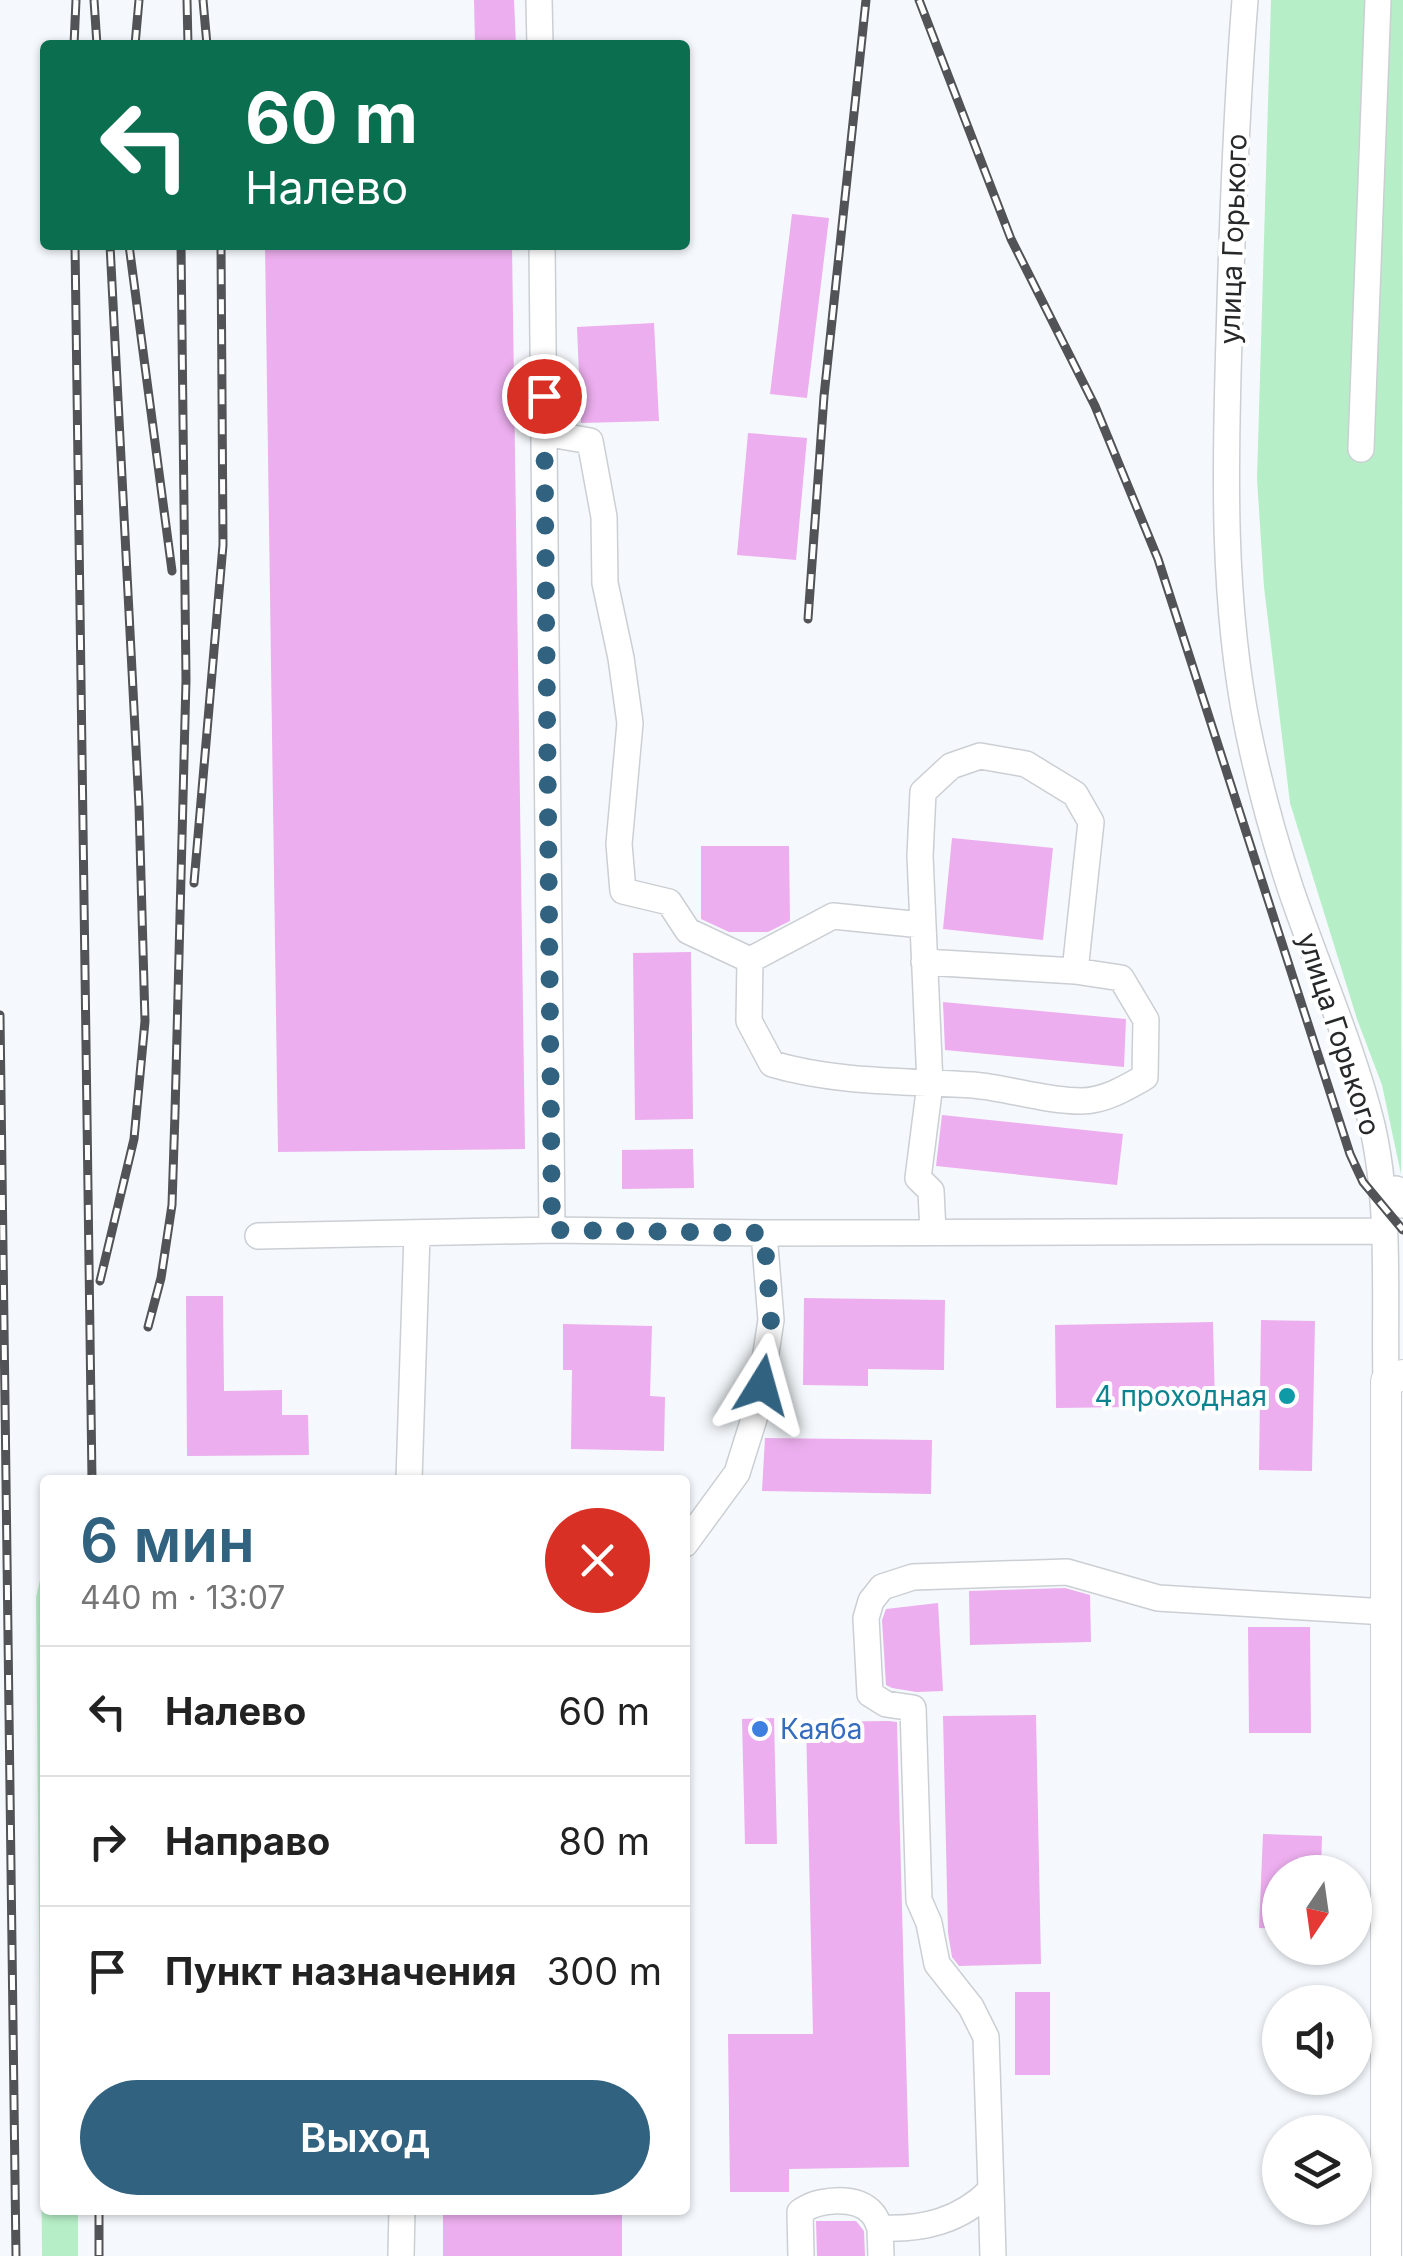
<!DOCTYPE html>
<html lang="ru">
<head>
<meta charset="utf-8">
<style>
	:root { --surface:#fff; --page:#f2f2f2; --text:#222; --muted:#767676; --line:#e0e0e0; --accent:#316280 }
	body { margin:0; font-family:Inter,sans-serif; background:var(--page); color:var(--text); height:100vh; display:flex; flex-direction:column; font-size:38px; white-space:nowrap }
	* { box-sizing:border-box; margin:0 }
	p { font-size:32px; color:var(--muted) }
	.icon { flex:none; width:55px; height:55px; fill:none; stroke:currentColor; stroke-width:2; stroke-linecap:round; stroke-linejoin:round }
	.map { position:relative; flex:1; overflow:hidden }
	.sheet { position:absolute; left:40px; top:1475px; width:650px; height:740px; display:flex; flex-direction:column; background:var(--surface); border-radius:10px; box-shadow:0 2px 8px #0004 }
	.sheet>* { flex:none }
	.guide { position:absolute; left:40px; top:40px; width:650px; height:210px; border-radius:10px; box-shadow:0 2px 8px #0004; background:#0b6e4f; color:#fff; overflow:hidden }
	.needle { width:65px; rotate:193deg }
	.tools { position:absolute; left:1262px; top:1855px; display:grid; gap:20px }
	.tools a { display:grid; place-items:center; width:110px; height:110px; border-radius:50%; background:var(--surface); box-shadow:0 2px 8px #0004; font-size:50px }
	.pin { position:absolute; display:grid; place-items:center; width:85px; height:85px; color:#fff; margin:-42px; border:5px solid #fff; border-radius:50%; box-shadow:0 2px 10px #0007 }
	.me { position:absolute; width:110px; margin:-55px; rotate:8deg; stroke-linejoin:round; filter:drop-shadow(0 0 8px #0008) }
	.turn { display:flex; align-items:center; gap:35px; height:210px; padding:0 40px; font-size:45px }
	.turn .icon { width:130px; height:130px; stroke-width:2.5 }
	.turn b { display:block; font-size:70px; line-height:85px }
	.round { display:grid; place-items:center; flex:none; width:105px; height:105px; border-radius:52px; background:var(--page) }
	.summary { display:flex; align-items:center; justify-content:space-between; height:170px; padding:0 40px }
	h1 { font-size:60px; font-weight:600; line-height:75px; color:var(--accent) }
	.button { display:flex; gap:20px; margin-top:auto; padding:20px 40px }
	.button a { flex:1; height:115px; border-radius:60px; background:var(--accent); color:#fff; font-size:40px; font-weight:600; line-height:115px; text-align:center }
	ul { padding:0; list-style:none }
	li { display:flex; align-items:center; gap:30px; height:130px; padding:0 40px; border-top:2px solid var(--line) }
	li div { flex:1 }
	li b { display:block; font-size:38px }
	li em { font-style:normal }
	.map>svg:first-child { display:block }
	.green { fill:#b6eec7 }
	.building { fill:#ecaeee }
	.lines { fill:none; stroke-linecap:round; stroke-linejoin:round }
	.minor-casing { stroke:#cbcfd3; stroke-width:28 }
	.major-casing { stroke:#cbcfd3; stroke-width:32 }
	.minor { stroke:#fff; stroke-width:25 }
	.major { stroke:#fff; stroke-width:30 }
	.rail-casing { stroke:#525356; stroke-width:9 }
	.rail { stroke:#fff; stroke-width:5; stroke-dasharray:15; stroke-linecap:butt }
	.route { stroke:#316280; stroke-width:18; stroke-dasharray:0 32.4 }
	.culture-dot { fill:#0f9aa8; stroke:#fff; stroke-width:4 }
	.shop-dot { fill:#3f7fe0; stroke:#fff; stroke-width:4 }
	.labels { text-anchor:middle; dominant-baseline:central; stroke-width:8; stroke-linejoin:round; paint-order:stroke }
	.street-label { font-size:28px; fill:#27282a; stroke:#fff }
	.culture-label { font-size:28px; fill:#0d838f; stroke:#fff; text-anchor:end }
	.shop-label { font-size:28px; fill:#366cbe; stroke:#fff; text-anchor:start }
</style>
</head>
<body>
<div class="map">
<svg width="1403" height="2256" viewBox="0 0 1403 2256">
	<rect width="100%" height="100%" fill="#f5f9fd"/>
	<path class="green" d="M1271,0H1403L1401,1174L1382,1085L1357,1019L1290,803L1264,587L1257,479Z
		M45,1559V2210H78V2256H42L36,1597Z"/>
	<path class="building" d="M474,0H514L516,45H475Z
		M792,214L829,218L807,398L770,394Z
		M265,245H512L525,1149L278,1152Z
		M654,323L659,421L581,423L577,327Z
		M748,433L807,438L796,560L737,555Z
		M952,838L1053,848L1043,940L943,929Z
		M701,846H789L790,921L768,932H729L701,919Z
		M691,952L693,1119L635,1120L633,953Z
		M943,1002L1126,1019L1124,1067L945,1050Z
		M942,1115L1123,1134L1117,1185L936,1166Z
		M693,1149L694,1188L622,1189V1150Z
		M186,1296H223L224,1391L282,1390V1415H308L309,1455L187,1456Z
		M804,1298L945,1300L944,1370L868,1369V1386L803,1385Z
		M1261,1320L1315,1321L1312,1471L1259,1470Z
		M1213,1322L1215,1406L1056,1408L1055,1325Z
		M563,1324L652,1326L650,1396L665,1397L664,1451L571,1449L572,1370H563Z
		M765,1438L932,1440L931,1494L762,1491Z
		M1065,1588L1090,1595L1091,1642L970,1645L969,1591Z
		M938,1603L943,1691L916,1692L892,1688L886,1685L882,1620L886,1609Z
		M1248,1627H1310L1311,1733H1249Z
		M1036,1715L1041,1964L959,1966L952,1957L948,1933L943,1716Z
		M774,1718L777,1844H745L742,1719Z
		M889,1721L897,1722L909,2167L789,2169V2192H730L728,2034H813L806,1722Z
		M1263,1834L1322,1836L1321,1872H1280V1929L1259,1928Z
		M1015,1992H1050V2075H1015Z
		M443,2210H622V2256H443Z
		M816,2221H856L864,2231L865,2256H817Z"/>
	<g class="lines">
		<defs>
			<path id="minor" d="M539,0L540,45
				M1245,0C1236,113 1232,226 1229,339C1225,469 1222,602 1248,730C1259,783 1274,839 1291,890C1318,969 1352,1045 1372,1125C1391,1207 1384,1297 1386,1381
				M542,245L552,1230
				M544,433L590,441L604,517L605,583L621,658L630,723L619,844L623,891L669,902L688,931L750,960
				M1361,449L1378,0
				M922,925L833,916L750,960L749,1021L772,1064C837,1083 906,1081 973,1085C1008,1088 1045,1101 1081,1101C1104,1101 1126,1088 1145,1077L1146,1020L1121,978L1075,971L1091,822L1075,794L1026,764L980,756L951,766L923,792L920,856L930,1084L918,1178L931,1191L933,1232
				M924,962L1075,971
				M1396,1189L1403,1205
				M258,1236L552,1230L764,1233L1383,1231
				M409,1480L417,1234
				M685,1544L737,1473L758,1406L771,1320L764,1233
				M991,2190L993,2256
				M880,2228L881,2256
				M401,2256L402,2210
				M801,2256L800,2212C817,2199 856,2195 872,2213C876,2217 878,2223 880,2228C923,2230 960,2221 991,2190L986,2037L971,2007L937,1964L929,1923L919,1900L913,1708L886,1704L870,1694L866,1618L871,1601L882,1587L913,1577L1067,1572L1158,1598L1386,1612"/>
			<path id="major" d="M1386,2256V1381L1403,1375"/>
		</defs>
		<use href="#minor" class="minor-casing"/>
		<use href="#major" class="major-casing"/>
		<use href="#minor" class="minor"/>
		<use href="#major" class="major"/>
		<defs>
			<path id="rail" d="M94,0L97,45
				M187,0L188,45
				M203,0L207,45
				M919,0L1011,239L1095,406L1158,559L1350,1154L1363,1182L1403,1230
				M74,45L76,0
				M135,45L139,0
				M75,245L92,1480
				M129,245L172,571
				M808,619L824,396L866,0
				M194,883L223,545L221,245
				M0,1015L16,2256
				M100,1281L134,1139L145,1021L139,806L110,245
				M148,1327L161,1278L172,1205L175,1113L186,680L181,245
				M99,2210V2256"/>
		</defs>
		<use href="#rail" class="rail-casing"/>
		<use href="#rail" class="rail"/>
	</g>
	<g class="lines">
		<path class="route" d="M544,396L552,1230L764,1233L771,1320L762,1385"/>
	</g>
	<circle class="culture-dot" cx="1287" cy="1396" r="10"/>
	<circle class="shop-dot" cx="760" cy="1729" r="10"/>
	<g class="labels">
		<g class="street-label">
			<text transform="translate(1233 239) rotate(-88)">улица Горького</text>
			<text transform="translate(1339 1034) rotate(72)">улица Горького</text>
		</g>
		<g class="culture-label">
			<text x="1267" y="1396">4 проходная</text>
		</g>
		<g class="shop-label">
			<text x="780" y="1729">Каяба</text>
		</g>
	</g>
</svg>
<div class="tools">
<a><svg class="needle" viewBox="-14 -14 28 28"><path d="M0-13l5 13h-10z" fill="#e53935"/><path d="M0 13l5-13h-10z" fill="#767676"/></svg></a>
<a><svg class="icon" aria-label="sound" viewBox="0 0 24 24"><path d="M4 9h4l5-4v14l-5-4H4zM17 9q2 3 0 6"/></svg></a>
<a><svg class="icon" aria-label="layers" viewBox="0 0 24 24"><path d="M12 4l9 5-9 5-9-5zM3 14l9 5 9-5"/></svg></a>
</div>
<div class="pin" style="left:544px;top:396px;background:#d93025"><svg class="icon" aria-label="arrive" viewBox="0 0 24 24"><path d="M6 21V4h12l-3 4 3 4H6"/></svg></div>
<svg class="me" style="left:762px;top:1385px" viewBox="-20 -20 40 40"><path d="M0-17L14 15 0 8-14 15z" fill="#316280" stroke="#fff" stroke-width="4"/></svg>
<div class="guide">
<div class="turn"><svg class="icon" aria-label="left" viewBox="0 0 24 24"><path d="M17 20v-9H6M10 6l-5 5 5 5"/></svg><div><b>60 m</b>Налево</div></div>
</div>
<section class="sheet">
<div class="summary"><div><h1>6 мин</h1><p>440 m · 13:07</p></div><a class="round" style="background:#d93025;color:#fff"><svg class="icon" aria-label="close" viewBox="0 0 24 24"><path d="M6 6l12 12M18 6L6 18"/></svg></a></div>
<ul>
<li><svg class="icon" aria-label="left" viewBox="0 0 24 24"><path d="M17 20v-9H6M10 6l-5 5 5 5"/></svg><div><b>Налево</b></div><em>60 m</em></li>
<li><svg class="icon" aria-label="right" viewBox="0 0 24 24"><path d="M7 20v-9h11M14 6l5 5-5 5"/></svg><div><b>Направо</b></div><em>80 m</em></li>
<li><svg class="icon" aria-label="arrive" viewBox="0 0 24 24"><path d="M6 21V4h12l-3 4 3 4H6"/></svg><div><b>Пункт назначения</b></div><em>300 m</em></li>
</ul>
<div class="button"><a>Выход</a></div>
</section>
</div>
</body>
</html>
